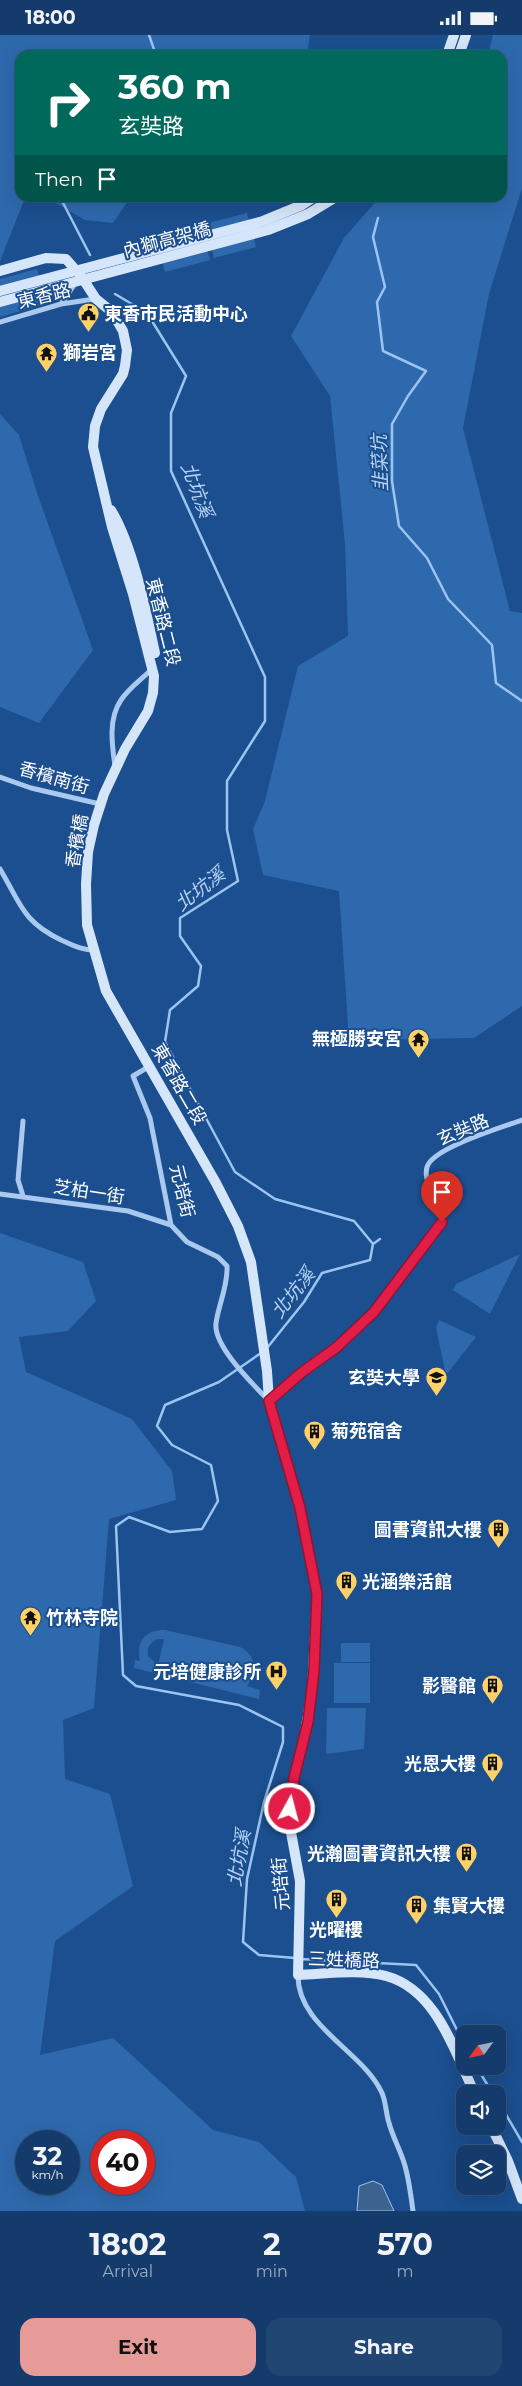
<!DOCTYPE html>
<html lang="en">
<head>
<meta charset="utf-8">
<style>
	:root { --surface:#143b6b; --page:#214673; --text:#f1f3f6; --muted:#9dadc1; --line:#33557e; --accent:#e69b98 }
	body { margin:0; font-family:Montserrat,"Noto Sans TC",sans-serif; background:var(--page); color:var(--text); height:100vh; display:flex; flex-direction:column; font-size:19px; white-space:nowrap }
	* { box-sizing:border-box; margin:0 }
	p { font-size:16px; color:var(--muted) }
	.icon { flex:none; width:28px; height:28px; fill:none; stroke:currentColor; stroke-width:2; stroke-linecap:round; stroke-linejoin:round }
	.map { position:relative; height:2176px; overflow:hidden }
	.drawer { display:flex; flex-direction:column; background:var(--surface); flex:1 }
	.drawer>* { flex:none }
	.guide { position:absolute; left:15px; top:15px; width:492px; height:152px; border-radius:15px; box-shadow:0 5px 20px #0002,0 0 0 1px var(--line); background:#00695c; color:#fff; overflow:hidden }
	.needle { width:32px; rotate:237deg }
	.controls { position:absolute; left:456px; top:1990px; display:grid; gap:10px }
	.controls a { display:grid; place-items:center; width:50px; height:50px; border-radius:10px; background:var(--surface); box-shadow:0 5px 20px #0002,0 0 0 1px var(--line); font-size:25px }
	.speed { position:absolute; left:15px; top:2095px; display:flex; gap:10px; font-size:25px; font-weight:700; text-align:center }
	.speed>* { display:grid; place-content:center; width:65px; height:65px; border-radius:50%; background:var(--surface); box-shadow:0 5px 20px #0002,0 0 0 1px var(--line); line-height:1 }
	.speed small { font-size:12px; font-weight:400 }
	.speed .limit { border:8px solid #d22; background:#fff; color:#111 }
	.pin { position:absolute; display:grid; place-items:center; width:42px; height:42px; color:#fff; margin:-51px -21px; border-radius:50% 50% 50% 0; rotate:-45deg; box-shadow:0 0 5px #0007 }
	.pin .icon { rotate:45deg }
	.me { position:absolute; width:55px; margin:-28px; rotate:7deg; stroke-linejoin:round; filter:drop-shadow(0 0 4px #0008) }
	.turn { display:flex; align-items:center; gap:18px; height:105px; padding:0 20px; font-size:22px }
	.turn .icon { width:65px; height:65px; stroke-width:2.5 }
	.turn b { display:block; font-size:35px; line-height:42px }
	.then { display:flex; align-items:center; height:48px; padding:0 20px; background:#0003; gap:10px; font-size:19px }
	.eta { display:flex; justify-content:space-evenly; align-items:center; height:85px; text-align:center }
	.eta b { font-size:30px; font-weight:700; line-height:35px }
	.cta { display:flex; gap:10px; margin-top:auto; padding:10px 20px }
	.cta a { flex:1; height:58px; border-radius:15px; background:var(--accent); color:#111; font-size:20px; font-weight:700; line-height:58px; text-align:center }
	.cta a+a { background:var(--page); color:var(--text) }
	.status { display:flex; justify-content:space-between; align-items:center; height:35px; padding:0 25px; background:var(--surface); direction:ltr }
	.status svg { height:14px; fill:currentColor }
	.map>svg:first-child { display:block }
	.green { fill:#2e69ad; fill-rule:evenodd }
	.water { fill:#3c6290; stroke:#9cc4f0 }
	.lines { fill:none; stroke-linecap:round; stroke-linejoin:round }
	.stream { stroke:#9cc4f0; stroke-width:2.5 }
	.street { stroke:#a9c9ee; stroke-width:5 }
	.secondary { stroke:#d6e6fa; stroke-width:10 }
	.secondary-bridge { stroke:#d6e6fa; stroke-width:10 }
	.route-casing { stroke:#92132f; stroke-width:12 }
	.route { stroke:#e11d48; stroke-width:9 }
	.labels { text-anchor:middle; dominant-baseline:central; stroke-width:4; stroke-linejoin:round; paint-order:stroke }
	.street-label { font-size:18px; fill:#fff; stroke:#1b4f8f }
	.poi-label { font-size:18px; font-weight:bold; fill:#fff; stroke:#1b4f8f; text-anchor:end }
	.water-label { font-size:19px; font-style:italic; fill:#b5d3f5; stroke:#1b4f8f }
</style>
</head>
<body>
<div class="status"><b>18:00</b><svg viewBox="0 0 49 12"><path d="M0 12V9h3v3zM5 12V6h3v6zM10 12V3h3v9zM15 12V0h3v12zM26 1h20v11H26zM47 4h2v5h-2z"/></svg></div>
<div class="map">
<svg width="522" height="2176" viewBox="0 0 522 2176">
	<rect width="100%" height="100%" fill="#1b4f8f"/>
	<path class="green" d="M0,0H310L307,19L310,20H20V162L25,163L0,226Z
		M493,0H522V153L489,259L463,393L510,576L522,578V971L474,1003L349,1005L339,856L263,840L253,794L265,766L298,631L348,601L345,509L330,361L291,301L344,203L379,163L502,162V20H488Z
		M47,163H130L113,188L85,185Z
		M247,178L256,212L214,223L205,189Z
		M201,192L210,225L165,237L156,204Z
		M37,234L47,268L0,282V244Z
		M0,379L19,400L37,458L93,615L39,688L0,672Z
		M0,1198L83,1227L96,1266L68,1296L19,1302L26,1337L132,1384L172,1436L176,1465L109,1484L94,1673L63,1685L65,1744L110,1759L133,1851L55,1906L40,2020L113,2003L213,2095L259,2107L296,2142L305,2176H0ZM26,2106H69V2149H26ZM101,2106H144V2149H101Z
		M520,1219L490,1279L453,1255L456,1249Z
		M439,1285L476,1302L446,1340L436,1293Z
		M165,1595L240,1612C251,1618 255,1625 255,1638L247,1651L260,1655L259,1664L134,1633L135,1625L140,1626C135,1607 146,1594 165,1595ZM157,1604H164L158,1630L148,1621C147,1613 149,1609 157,1604Z
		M341,1608H370V1627H341Z
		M334,1628H370V1668H334Z
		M327,1673H366L364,1714L326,1719Z"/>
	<path class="water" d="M373,2146L382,2150L394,2176H357L359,2151Z"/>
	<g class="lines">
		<path class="stream" d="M149,0L156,20
			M60,162L90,220
			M378,183L373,202L385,252L377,267L383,316L426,336L408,361L392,389V446L399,491L427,523L448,564L492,610L496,648L522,666
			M115,259L147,278L186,341L171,378V436L265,642V686L227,746V795L238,846L180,883V901L201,931L198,951L170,975L165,1007L235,1137L275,1164L354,1186L373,1209L370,1225L322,1238L304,1267L267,1313
			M373,1209L380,1204
			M261,1318L219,1347L165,1370L157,1391L172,1410L211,1430L218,1466L202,1494L170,1497L129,1482L116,1491L123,1640L136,1651L239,1670L283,1692V1707L264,1767L247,1844L243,1907L259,1920L295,1923
			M300,1924L416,1930L439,1959L465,2011
			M476,2031L493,2059
			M498,2066L522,2107"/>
		<path class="street" d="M61,269L76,247
			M0,287L61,269L95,264
			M115,731C112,710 108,684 121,665C129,653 142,644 152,634
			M0,742L31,753L100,769
			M0,834C21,869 22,886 61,905C73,910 81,915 94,915
			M150,1031L133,1041L150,1083L171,1190L187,1207L218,1222L227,1231C228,1251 219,1268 216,1288C213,1311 253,1349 269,1366L301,1338L337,1312L373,1277L436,1197C452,1168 421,1154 427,1132C432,1113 503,1092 522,1085
			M23,1086L18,1145L23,1161
			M0,1159L128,1176L171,1190
			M298,1940C297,1991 363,2016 382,2058C386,2067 386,2079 389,2088C393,2103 401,2116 405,2131C409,2145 411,2161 413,2176"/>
		<path class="secondary" d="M447,20L454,0
			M459,20L466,0
			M0,236L46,223L66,224L81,241L96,264L112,277L123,296L127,315L125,331L123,339L101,374L95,391L93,412L112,492L133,559L154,641L153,658L148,676L125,714L104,759L94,790L88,817L86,849L87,890L106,956L216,1148L238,1191L251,1227L267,1336L269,1366L300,1473L317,1559L312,1655L304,1704L294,1743L290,1774V1792L300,1846L298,1940C326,1939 359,1934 386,1941C437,1955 454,2016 475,2059
			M111,475C133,511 146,576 155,618
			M491,2091L508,2126L522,2164"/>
		<path class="secondary-bridge" d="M0,256L263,186L302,170L314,162
			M0,267L268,195L308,179L336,162"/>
	</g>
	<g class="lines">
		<defs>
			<path id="route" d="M290,1774L294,1743L308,1687L314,1636L317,1559L300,1473L269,1366L301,1338L337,1312L374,1277L442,1187"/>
		</defs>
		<use href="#route" class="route-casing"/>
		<use href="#route" class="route"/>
	</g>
	<defs>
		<symbol id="civic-pin" viewBox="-11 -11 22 30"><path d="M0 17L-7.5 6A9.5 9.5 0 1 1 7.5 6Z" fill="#ffd166" stroke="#1b4f8f"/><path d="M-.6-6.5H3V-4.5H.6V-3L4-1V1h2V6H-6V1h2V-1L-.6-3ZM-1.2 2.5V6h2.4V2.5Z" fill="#111"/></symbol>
		<symbol id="temple-pin" viewBox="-11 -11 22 30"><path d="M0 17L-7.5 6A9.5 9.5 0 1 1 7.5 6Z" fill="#ffd166" stroke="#1b4f8f"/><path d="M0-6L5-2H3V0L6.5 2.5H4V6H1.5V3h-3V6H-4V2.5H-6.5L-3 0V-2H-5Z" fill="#111"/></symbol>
		<symbol id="university-pin" viewBox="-11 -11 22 30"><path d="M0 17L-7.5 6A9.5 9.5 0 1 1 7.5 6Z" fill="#ffd166" stroke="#1b4f8f"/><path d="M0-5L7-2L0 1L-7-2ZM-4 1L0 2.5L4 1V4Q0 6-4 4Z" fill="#111"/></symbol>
		<symbol id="building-pin" viewBox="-11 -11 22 30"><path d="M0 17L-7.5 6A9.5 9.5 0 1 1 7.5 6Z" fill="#ffd166" stroke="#1b4f8f"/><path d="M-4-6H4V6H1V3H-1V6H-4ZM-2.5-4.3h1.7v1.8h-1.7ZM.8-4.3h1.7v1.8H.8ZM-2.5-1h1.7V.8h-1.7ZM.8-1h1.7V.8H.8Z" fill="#111"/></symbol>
		<symbol id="hospital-pin" viewBox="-11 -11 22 30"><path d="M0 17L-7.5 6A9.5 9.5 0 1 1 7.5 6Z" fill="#ffd166" stroke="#1b4f8f"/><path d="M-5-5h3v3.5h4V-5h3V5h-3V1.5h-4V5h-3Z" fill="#111"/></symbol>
	</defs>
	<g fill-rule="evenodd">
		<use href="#civic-pin" x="76" y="266" width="25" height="34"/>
		<use href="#temple-pin" x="34" y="306" width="25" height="34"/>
		<use href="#temple-pin" x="406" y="992" width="25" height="34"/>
		<use href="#university-pin" x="424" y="1330" width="25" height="34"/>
		<use href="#building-pin" x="302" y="1384" width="25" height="34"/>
		<use href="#building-pin" x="486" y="1482" width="25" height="34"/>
		<use href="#building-pin" x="334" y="1534" width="25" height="34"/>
		<use href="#temple-pin" x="18" y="1570" width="25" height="34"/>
		<use href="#hospital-pin" x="264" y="1624" width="25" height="34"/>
		<use href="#building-pin" x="480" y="1638" width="25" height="34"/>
		<use href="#building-pin" x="480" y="1716" width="25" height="34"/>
		<use href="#building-pin" x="454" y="1806" width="25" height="34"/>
		<use href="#building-pin" x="324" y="1852" width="25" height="34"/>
		<use href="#building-pin" x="404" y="1858" width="25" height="34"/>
	</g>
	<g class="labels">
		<g class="street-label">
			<text transform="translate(167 205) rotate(-15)">內獅高架橋</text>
			<text transform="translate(44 261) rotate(-14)">東香路</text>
			<text transform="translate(163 587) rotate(76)">東香路二段</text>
			<text transform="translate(54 743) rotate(16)">香檳南街</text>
			<text transform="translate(77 806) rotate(-80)">香檳橋</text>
			<text transform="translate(179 1049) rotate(60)">東香路二段</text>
			<text transform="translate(463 1095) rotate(-23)">玄奘路</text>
			<text transform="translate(182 1156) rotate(76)">元培街</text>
			<text transform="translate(89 1157) rotate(9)">芝柏一街</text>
			<text transform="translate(281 1849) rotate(-95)">元培街</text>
			<text transform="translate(344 1925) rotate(2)">三姓橋路</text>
		</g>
		<g class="poi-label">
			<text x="104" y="279" text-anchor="start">東香市民活動中心</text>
			<text x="63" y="318" text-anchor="start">獅岩宮</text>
			<text x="402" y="1004">無極勝安宮</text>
			<text x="420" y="1343">玄奘大學</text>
			<text x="331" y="1396" text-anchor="start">菊苑宿舍</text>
			<text x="482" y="1495">圖書資訊大樓</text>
			<text x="362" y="1547" text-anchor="start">光涵樂活館</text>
			<text x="46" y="1583" text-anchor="start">竹林寺院</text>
			<text x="261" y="1637">元培健康診所</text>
			<text x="476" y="1651">影醫館</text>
			<text x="476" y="1729">光恩大樓</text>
			<text x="451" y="1819">光瀚圖書資訊大樓</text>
			<text x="433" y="1871" text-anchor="start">集賢大樓</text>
			<text x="336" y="1895" text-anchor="middle">光曜樓</text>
		</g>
		<g class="water-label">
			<text transform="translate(380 428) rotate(-92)">韭菜坑</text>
			<text transform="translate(197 455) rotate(69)">北坑溪</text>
			<text transform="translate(200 854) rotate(-38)">北坑溪</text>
			<text transform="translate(293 1258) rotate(-52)">北坑溪</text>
			<text transform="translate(239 1823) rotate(-80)">北坑溪</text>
		</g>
	</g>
</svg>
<div class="controls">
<a><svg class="needle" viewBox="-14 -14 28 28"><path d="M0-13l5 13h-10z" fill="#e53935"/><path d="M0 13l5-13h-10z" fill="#9dadc1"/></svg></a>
<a><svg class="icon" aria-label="sound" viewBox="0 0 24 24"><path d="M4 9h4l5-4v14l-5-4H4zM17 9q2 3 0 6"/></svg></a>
<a><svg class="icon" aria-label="layers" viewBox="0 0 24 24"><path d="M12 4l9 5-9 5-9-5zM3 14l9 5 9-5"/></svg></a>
</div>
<div class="speed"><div>32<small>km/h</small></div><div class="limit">40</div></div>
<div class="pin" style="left:442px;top:1187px;background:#d93025"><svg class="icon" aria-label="arrive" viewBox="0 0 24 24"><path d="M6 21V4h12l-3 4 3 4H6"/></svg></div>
<svg class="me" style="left:290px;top:1774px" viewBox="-20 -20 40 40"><circle r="17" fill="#e11d48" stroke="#fff" stroke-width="3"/><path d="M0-11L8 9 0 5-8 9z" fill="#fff"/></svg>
<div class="guide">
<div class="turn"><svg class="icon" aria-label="right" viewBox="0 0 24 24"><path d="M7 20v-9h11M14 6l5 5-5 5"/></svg><div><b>360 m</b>玄奘路</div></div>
<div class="then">Then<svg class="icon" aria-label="arrive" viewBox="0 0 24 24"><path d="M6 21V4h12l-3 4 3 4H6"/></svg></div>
</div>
</div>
<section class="drawer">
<div class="eta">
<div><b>18:02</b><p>Arrival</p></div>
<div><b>2</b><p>min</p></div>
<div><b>570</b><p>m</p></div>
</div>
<div class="cta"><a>Exit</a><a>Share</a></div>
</section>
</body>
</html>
